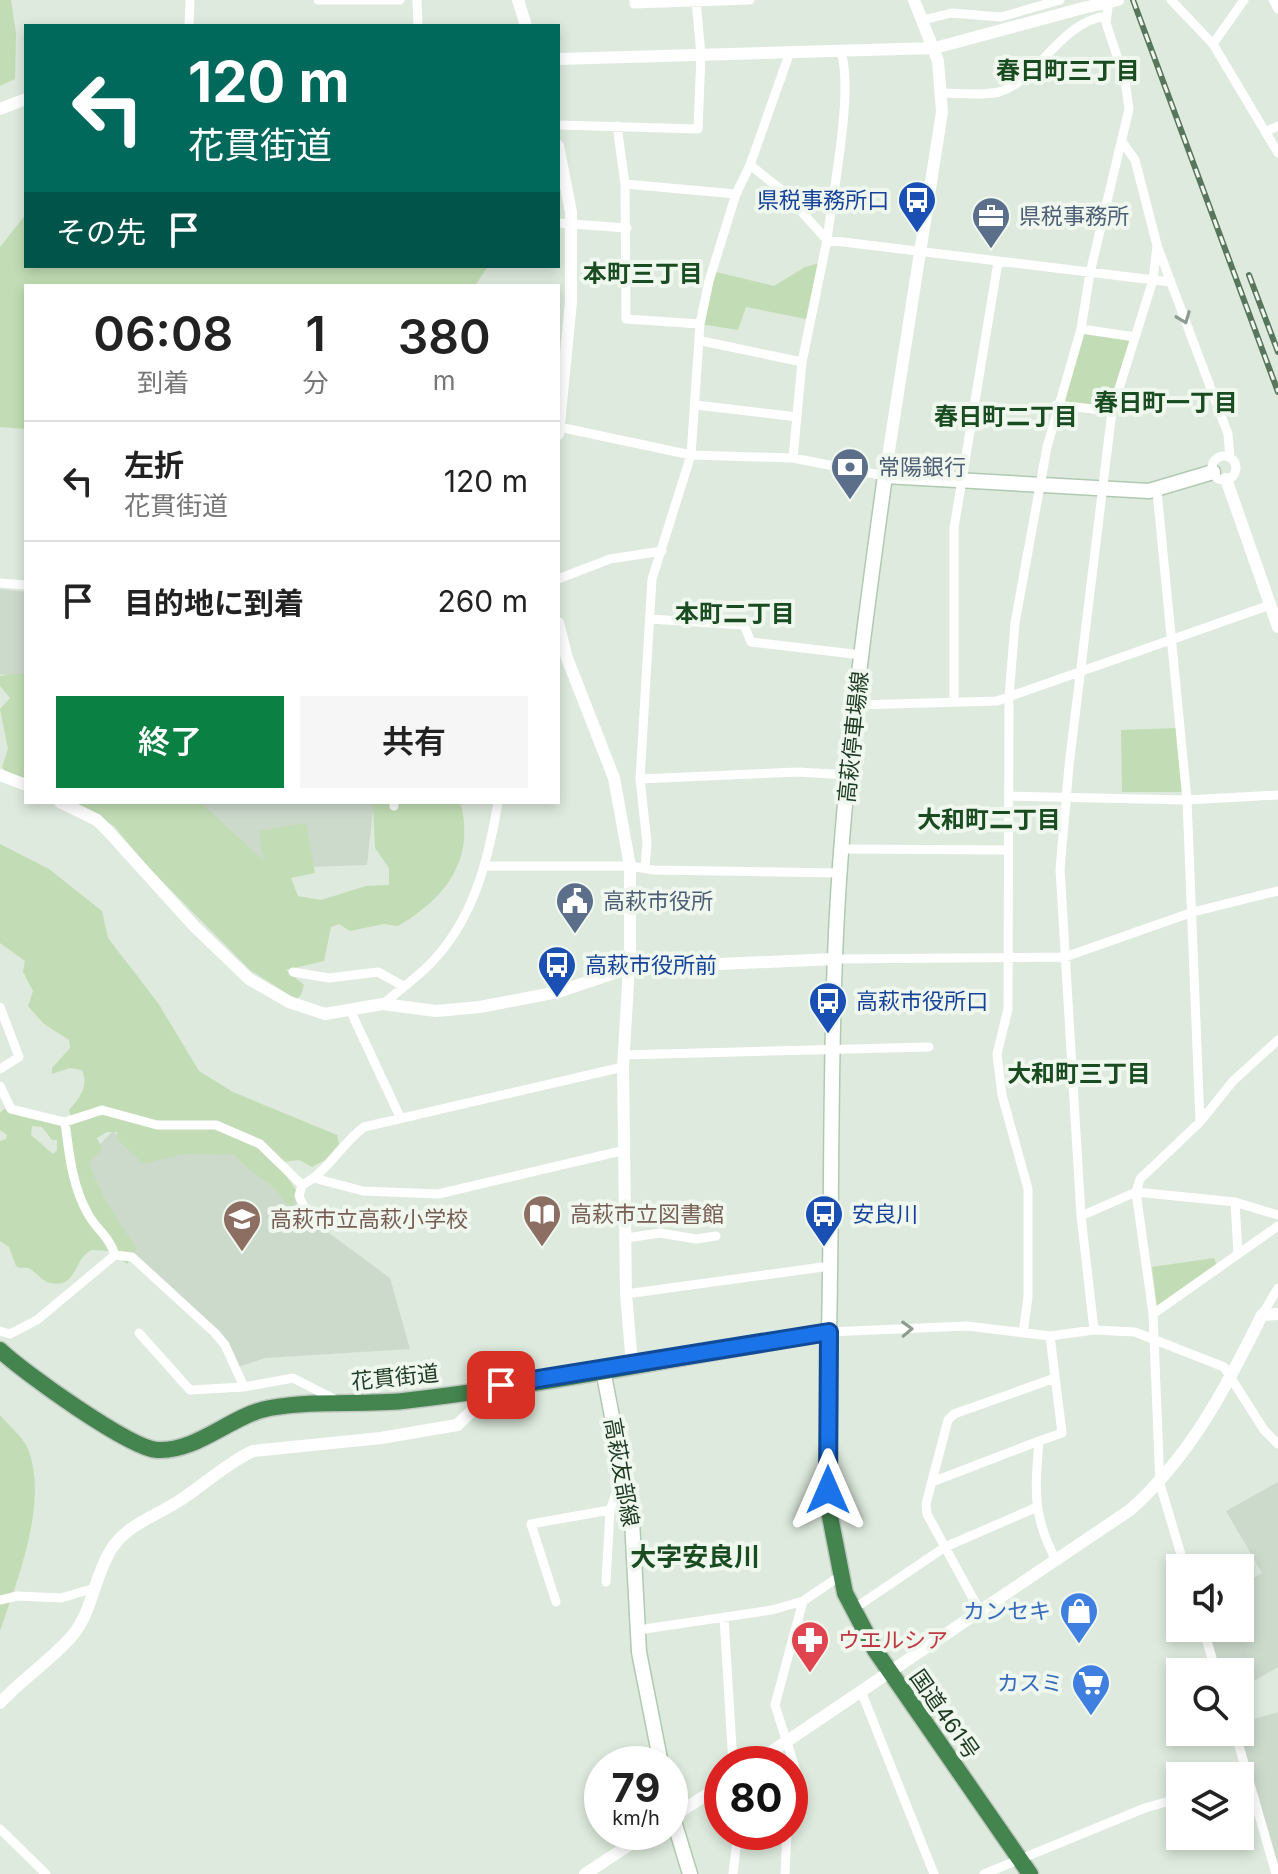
<!DOCTYPE html>
<html lang="ja">
<head>
<meta charset="utf-8">
<style>
	:root { --surface:#fff; --page:#f6f6f6; --text:#222; --muted:#767676; --line:#e0e0e0; --accent:#0b8043 }
	body { margin:0; font-family:Inter,"Noto Sans JP",sans-serif; background:var(--page); color:var(--text); height:100vh; display:flex; flex-direction:column; font-size:30px; white-space:nowrap }
	* { box-sizing:border-box; margin:0 }
	p { font-size:26px; color:var(--muted) }
	.icon { flex:none; width:44px; height:44px; fill:none; stroke:currentColor; stroke-width:2; stroke-linecap:round; stroke-linejoin:round }
	.map { position:relative; flex:1; overflow:hidden }
	.details { position:absolute; left:24px; top:284px; width:536px; height:520px; display:flex; flex-direction:column; background:var(--surface); border-radius:0px; box-shadow:0 4px 12px #0003 }
	.details>* { flex:none }
	.guide { position:absolute; left:24px; top:24px; width:536px; height:244px; border-radius:0px; box-shadow:0 4px 12px #0003; background:#00695c; color:#fff; overflow:hidden }
	.fabs { position:absolute; left:1166px; top:1554px; display:grid; gap:16px }
	.fabs a { display:grid; place-items:center; width:88px; height:88px; border-radius:0px; background:var(--surface); box-shadow:0 4px 12px #0003; font-size:40px }
	.speed { position:absolute; left:584px; top:1746px; display:flex; gap:16px; font-size:40px; font-weight:700; text-align:center }
	.speed>* { display:grid; place-content:center; width:104px; height:104px; border-radius:50%; background:var(--surface); box-shadow:0 4px 12px #0003; line-height:1 }
	.speed small { font-size:20px; font-weight:400 }
	.speed .limit { border:12px solid #d22; background:#fff; color:#111 }
	.pin { position:absolute; display:grid; place-items:center; width:68px; height:68px; color:#fff; margin:-34px; border-radius:16px; box-shadow:0 4px 12px #0006 }
	.me { position:absolute; width:88px; margin:-44px; rotate:0deg; stroke-linejoin:round; filter:drop-shadow(0 0 6px #0008) }
	.turn { display:flex; align-items:center; gap:28px; height:168px; padding:0 32px; font-size:36px }
	.turn .icon { width:104px; height:104px; stroke-width:2.5 }
	.turn b { display:block; font-size:56px; line-height:68px }
	.then { display:flex; align-items:center; height:76px; padding:0 32px; background:#0003; gap:16px; font-size:30px }
	.eta { display:flex; justify-content:space-evenly; align-items:center; height:136px; text-align:center }
	.eta b { font-size:48px; font-weight:600; line-height:56px }
	.button { display:flex; gap:16px; margin-top:auto; padding:16px 32px }
	.button a { flex:1; height:92px; border-radius:0px; background:var(--accent); color:#fff; font-size:32px; font-weight:600; line-height:92px; text-align:center }
	.button a+a { background:var(--page); color:var(--text) }
	ul { padding:0; list-style:none }
	li { display:flex; align-items:center; gap:24px; height:120px; padding:0 32px; border-top:2px solid var(--line) }
	li div { flex:1 }
	li b { display:block; font-size:30px }
	li em { font-style:normal }
	.map>svg:first-child { display:block }
	.built { fill:#ccdacc }
	.green { fill:#c2ddb5; fill-rule:evenodd }
	.lines { fill:none; stroke-linecap:round; stroke-linejoin:round }
	.secondary-casing { stroke:#b0cab1; stroke-width:17 }
	.trunk-casing { stroke:#c0c8c1; stroke-width:19 }
	.minor { stroke:#fff; stroke-width:9 }
	.tertiary { stroke:#fff; stroke-width:12 }
	.secondary { stroke:#fff; stroke-width:14 }
	.trunk { stroke:#44844f; stroke-width:16 }
	.rail-casing { stroke:#58765c; stroke-width:6 }
	.rail { stroke:#eff7ee; stroke-width:3; stroke-dasharray:9; stroke-linecap:butt }
	.tertiary-bridge { stroke:#fff; stroke-width:12 }
	.oneway { stroke:#8e9c90 }
	.route-casing { stroke:#114b97; stroke-width:20 }
	.route { stroke:#1a73e8; stroke-width:14 }
	.labels { text-anchor:middle; dominant-baseline:central; stroke-width:8; stroke-linejoin:round; paint-order:stroke }
	.transit-label { font-size:22px; fill:#164399; stroke:#eff7ee; text-anchor:start }
	.service-label { font-size:22px; fill:#4e5e75; stroke:#eff7ee; text-anchor:start }
	.street-label { font-size:22px; fill:#1e3a22; stroke:#eff7ee }
	.education-label { font-size:22px; fill:#785e54; stroke:#eff7ee; text-anchor:start }
	.shop-label { font-size:22px; fill:#366cbe; stroke:#eff7ee; text-anchor:end }
	.health-label { font-size:22px; fill:#be3a42; stroke:#eff7ee; text-anchor:start }
	.neighbourhood-label { font-size:24px; font-weight:bold; fill:#1a4c22; stroke:#eff7ee }
	.quarter-label { font-size:26px; font-weight:bold; fill:#1a4c22; stroke:#eff7ee }
</style>
</head>
<body>
<div class="map">
<svg width="1278" height="1874" viewBox="0 0 1278 1874">
	<rect width="100%" height="100%" fill="#deeadd"/>
	<path class="built" d="M0,589L26,592V680L0,674Z
		M192,802H374L367,865L252,869Z
		M113,1131L146,1160L203,1139L282,1175L318,1225L390,1278L410,1349L265,1358L238,1367L234,1353L214,1329L124,1246L85,1159Z
		M1278,1482V1667L1240,1689V1672H1221L1208,1628H1240V1586L1262,1573L1226,1511Z
		M1278,1712V1874L1239,1732L1240,1723Z"/>
	<path class="green" d="M0,0H11L16,34L15,79L0,86Z
		M26,214V266H488L475,286H26V429L0,427V247Z
		M823,262L811,320L746,307L738,330L700,324L712,271L774,286L805,267Z
		M1081,329L1135,337L1112,411L1056,405Z
		M26,673V777C16,778 7,775 2,767L8,749L0,709L10,698L0,686V676Z
		M1177,728L1183,792H1122L1121,730Z
		M73,802H200L263,860L259,831L306,823L315,873L291,878L298,896L321,900L366,886L389,885V868L375,848L373,806L377,802H390L397,806L400,802H457L461,805C475,861 444,899 398,926L384,924L350,931L339,924L331,927L324,961L286,970L304,985L301,995L296,999L250,970L147,866L114,826Z
		M0,844L49,869L102,911L108,938L158,1003L199,1071L233,1092L337,1135L339,1144L325,1160L312,1167L299,1160L283,1162L285,1174L298,1193L292,1206C281,1201 279,1191 269,1184C256,1174 245,1168 235,1155L183,1154L143,1164L118,1140L117,1132H107L97,1138L102,1149L90,1162C90,1176 125,1234 137,1247L127,1264L109,1251L92,1250C73,1258 78,1289 50,1283C41,1281 36,1271 28,1268C24,1267 20,1269 16,1266L9,1247L0,1241V1141L6,1139L7,1135L0,1130V1113L4,1109L63,1127L71,1116L69,1110C80,1098 89,1086 82,1070L70,1068L52,1074V1068L70,1048L69,1040L44,1024L28,1006L33,991L23,972L25,961L0,943ZM32,1126L42,1127L52,1140H57V1150L53,1154L31,1135Z
		M1214,1258L1217,1266L1157,1307L1152,1267Z
		M0,1415C8,1425 23,1437 28,1449C49,1502 17,1581 0,1631Z"/>
	<g class="lines">
		<defs>
			<path id="secondary" d="M829,1332C832,1207 830,1081 835,957C841,796 863,635 885,476L1149,491L1213,472
				M603,1370L632,1520L639,1652L661,1764
				M670,1808L690,1874"/>
			<path id="trunk" d="M0,1350C23,1372 129,1448 157,1450C198,1452 231,1415 270,1408C314,1400 359,1405 403,1401C546,1385 688,1355 829,1332L828,1506L845,1593L875,1650L1030,1874"/>
		</defs>
		<use href="#secondary" class="secondary-casing"/>
		<use href="#trunk" class="trunk-casing"/>
		<path class="minor" d="M318,0H400
			M417,0L418,26
			M634,0V4L750,0
			M1171,0L1213,44L1278,153
			M1273,0L1278,9
			M923,20L951,13L1001,17L1060,0
			M189,26L190,0
			M1213,44L1244,0
			M840,50C855,85 832,198 827,240L1170,282
			M942,93C960,93 982,96 999,92C1038,81 1060,21 1107,16
			M558,125L698,129L701,55L696,0
			M617,126L625,184L626,319L700,324
			M1267,131L1278,126
			M750,165L783,191L827,240L802,362L793,458
			M625,184L736,194
			M558,223L627,228
			M1158,248L1228,434L1230,458
			M1081,329L1135,337
			M702,341L802,362
			M696,405L797,417
			M1056,405L1112,411
			M559,427L691,455L793,458L885,476
			M1212 468a12 12 0 1 1 24 0a12 12 0 1 1-24 0Z
			M1157,491L1187,800L1200,1122
			M558,579L610,559L662,551
			M0,583L26,585
			M650,619L744,625L751,642L862,655
			M954,702V528L998,262
			M856,705L997,701L1270,605
			M640,779L798,772L849,775
			M1009,796L1187,800L1278,795
			M394,806V802
			M842,849L1008,850
			M487,866H630L654,870L840,873
			M645,867L647,843L640,779L652,579L691,455L700,324L709,281L736,194L750,165L790,52
			M835,959L1065,957L1193,912L1278,891
			M293,972L329,978L378,972L403,986
			M383,1004C397,992 412,981 426,968C472,924 488,863 498,802
			M0,1007L19,1057L0,1069
			M351,1012L400,1117
			M1278,1040L1233,1081L1200,1122L1140,1179L1136,1192L1153,1314L1278,1226
			M623,1055L929,1047
			M0,1086L11,1109L65,1122L102,1110L157,1125H216L260,1144L302,1185L299,1196L313,1227
			M65,1122C69,1153 72,1186 88,1214C96,1229 109,1236 115,1255L132,1257L215,1333L225,1345L244,1387L293,1378L340,1402
			M314,1178L363,1191L438,1194L625,1150
			M302,1185C327,1173 342,1143 364,1127L623,1067
			M1235,1202L1238,1254
			M1081,1216L1136,1192L1235,1202L1278,1215
			M626,1238L660,1233L696,1239L716,1236
			M626,1294L830,1266
			M1153,1314L1160,1484L1185,1568
			M1262,1315L1278,1288
			M1094,1330L1081,1216L1060,869L1069,766L1112,411L1153,280L1157,245L1135,160L1123,143
			M0,1331L10,1334L37,1320L115,1255
			M829,1332L967,1326L1050,1336L1094,1330L1135,1332L1224,1367L1264,1430L1278,1444
			M139,1333L190,1390L244,1387
			M1023,1333L1028,1297V1189L1002,1095L997,1054L1008,1009L1009,697L1015,623L1047,447L1081,329L1090,273L1129,109L1125,80L1106,23L1109,0
			M1050,1336L1062,1433L1039,1441C1035,1491 1032,1515 1056,1560
			M932,1482L1039,1441
			M606,1582L610,1510L617,1491L627,1490
			M0,1600L17,1596L61,1598L95,1588
			M556,1602L531,1524L610,1510
			M852,1610L945,1547L1035,1508
			M981,1613L927,1514L926,1504L948,1420L954,1414L1055,1378
			M724,1617L733,1764
			M1203,1628L1216,1672
			M638,1630L772,1610L803,1601L840,1576
			M861,1691L934,1874
			M1235,1732L1276,1874
			M790,1813L798,1777L775,1705L803,1601
			M0,1829L46,1874
			M733,1874L738,1832
			M785,1874L787,1832
			M984,1874L1145,1808L1180,1798"/>
		<path class="tertiary" d="M518,0L526,26
			M558,59L935,48L1083,8
			M0,109L26,99
			M558,146L571,212V302L558,434
			M885,476L942,112L938,61L914,0
			M1226,479L1278,627
			M558,623L567,658L614,778L630,866V951L623,1067L626,1294L632,1364
			M0,775L26,785
			M60,802L97,820L108,831L194,926L249,979L289,1002L325,1014L383,1004L436,1011L480,1007L558,992L629,968L835,959
			M0,1703C22,1679 50,1661 72,1636C92,1612 94,1579 109,1553C125,1524 157,1516 182,1499C206,1483 227,1463 253,1451L381,1438L457,1425L473,1410L475,1389
			M753,1764L1130,1510C1190,1457 1227,1386 1262,1315L1278,1314
			M670,1818L722,1785
			M585,1874L649,1832"/>
		<use href="#secondary" class="secondary"/>
		<use href="#trunk" class="trunk"/>
		<defs>
			<path id="rail" d="M1133,0L1278,392
				M1249,275L1278,352"/>
		</defs>
		<use href="#rail" class="rail-casing"/>
		<use href="#rail" class="rail"/>
		<path class="tertiary-bridge" d="M1083,8L1118,0"/>
	</g>
	<defs><path id="oneway-chevron" d="M-2-3.5L2.5 0L-2 3.5" fill="none" stroke-width="1.6" stroke-linecap="round" stroke-linejoin="round" transform="scale(2)"/></defs>
	<g class="oneway">
		<use href="#oneway-chevron" transform="translate(1184 318) rotate(69)"/>
		<use href="#oneway-chevron" transform="translate(907 1329) rotate(-2)"/>
	</g>
	<g class="lines">
		<defs>
			<path id="route" d="M501,1385L829,1332L828,1490"/>
		</defs>
		<use href="#route" class="route-casing"/>
		<use href="#route" class="route"/>
	</g>
	<defs>
		<symbol id="bus-pin" viewBox="-11 -11 22 30"><path d="M0 17L-7.5 6A9.5 9.5 0 1 1 7.5 6Z" fill="#1a4fb4" stroke="#eff7ee"/><path d="M-5-6H5V4H4V6H2V4H-2V6H-4V4H-5ZM-3.5-4V0h7V-4ZM-3.5 1.2v1.5H-2V1.2ZM2 1.2v1.5H3.5V1.2Z" fill="#fff"/></symbol>
		<symbol id="office-pin" viewBox="-11 -11 22 30"><path d="M0 17L-7.5 6A9.5 9.5 0 1 1 7.5 6Z" fill="#5c6f8a" stroke="#eff7ee"/><path d="M-6-3h4V-5.5h4V-3h4V5H-6ZM-1-4.5V-3h2v-1.5ZM-6 0V1H6V0Z" fill="#fff"/></symbol>
		<symbol id="bank-pin" viewBox="-11 -11 22 30"><path d="M0 17L-7.5 6A9.5 9.5 0 1 1 7.5 6Z" fill="#5c6f8a" stroke="#eff7ee"/><path d="M-6-4H6V4H-6ZM0-2.3a2.3 2.3 0 1 0 0 4.6a2.3 2.3 0 1 0 0-4.6Z" fill="#fff"/></symbol>
		<symbol id="civic-pin" viewBox="-11 -11 22 30"><path d="M0 17L-7.5 6A9.5 9.5 0 1 1 7.5 6Z" fill="#5c6f8a" stroke="#eff7ee"/><path d="M-.6-6.5H3V-4.5H.6V-3L4-1V1h2V6H-6V1h2V-1L-.6-3ZM-1.2 2.5V6h2.4V2.5Z" fill="#fff"/></symbol>
		<symbol id="library-pin" viewBox="-11 -11 22 30"><path d="M0 17L-7.5 6A9.5 9.5 0 1 1 7.5 6Z" fill="#8d6e63" stroke="#eff7ee"/><path d="M-6-4Q-3-5.5-.7-3.5V5Q-3 3-6 4ZM6-4Q3-5.5 .7-3.5V5Q3 3 6 4Z" fill="#fff"/></symbol>
		<symbol id="school-pin" viewBox="-11 -11 22 30"><path d="M0 17L-7.5 6A9.5 9.5 0 1 1 7.5 6Z" fill="#8d6e63" stroke="#eff7ee"/><path d="M0-5L7-2L0 1L-7-2ZM-4 1L0 2.5L4 1V4Q0 6-4 4Z" fill="#fff"/></symbol>
		<symbol id="shop-pin" viewBox="-11 -11 22 30"><path d="M0 17L-7.5 6A9.5 9.5 0 1 1 7.5 6Z" fill="#3f7fe0" stroke="#eff7ee"/><path d="M-5-2.5h2.3a2.7 3.5 0 0 1 5.4 0H5L5.5 6h-11ZM-1.5-2.5h3a1.5 2.3 0 0 0-3 0Z" fill="#fff"/></symbol>
		<symbol id="pharmacy-pin" viewBox="-11 -11 22 30"><path d="M0 17L-7.5 6A9.5 9.5 0 1 1 7.5 6Z" fill="#e0444e" stroke="#eff7ee"/><path d="M-2-6h4v4h4v4h-4v4h-4v-4h-4v-4h4Z" fill="#fff"/></symbol>
		<symbol id="supermarket-pin" viewBox="-11 -11 22 30"><path d="M0 17L-7.5 6A9.5 9.5 0 1 1 7.5 6Z" fill="#3f7fe0" stroke="#eff7ee"/><path d="M-6-5.5h2.5l.6 2H6L4.5 2H-2.5L-4.4-4H-6ZM-1.5 3.2a1.3 1.3 0 1 0 .1 0ZM3 3.2a1.3 1.3 0 1 0 .1 0Z" fill="#fff"/></symbol>
	</defs>
	<g fill-rule="evenodd">
		<use href="#bus-pin" x="895" y="178" width="44" height="60"/>
		<use href="#office-pin" x="969" y="194" width="44" height="60"/>
		<use href="#bank-pin" x="828" y="445" width="44" height="60"/>
		<use href="#civic-pin" x="553" y="879" width="44" height="60"/>
		<use href="#bus-pin" x="535" y="943" width="44" height="60"/>
		<use href="#bus-pin" x="806" y="979" width="44" height="60"/>
		<use href="#library-pin" x="520" y="1192" width="44" height="60"/>
		<use href="#bus-pin" x="802" y="1192" width="44" height="60"/>
		<use href="#school-pin" x="220" y="1197" width="44" height="60"/>
		<use href="#shop-pin" x="1057" y="1589" width="44" height="60"/>
		<use href="#pharmacy-pin" x="788" y="1618" width="44" height="60"/>
		<use href="#supermarket-pin" x="1069" y="1661" width="44" height="60"/>
	</g>
	<g class="labels">
		<g class="transit-label">
			<text x="889" y="200" text-anchor="end">県税事務所口</text>
			<text x="585" y="965">高萩市役所前</text>
			<text x="856" y="1001">高萩市役所口</text>
			<text x="852" y="1214">安良川</text>
		</g>
		<g class="service-label">
			<text x="1019" y="216">県税事務所</text>
			<text x="878" y="467">常陽銀行</text>
			<text x="603" y="901">高萩市役所</text>
		</g>
		<g class="street-label">
			<text transform="translate(853 737) rotate(-84)">高萩停車場線</text>
			<text transform="translate(395 1377) rotate(-6)">花貫街道</text>
			<text transform="translate(622 1472) rotate(80)">高萩友部線</text>
			<text transform="translate(945 1714) rotate(55)">国道461号</text>
		</g>
		<g class="education-label">
			<text x="570" y="1214">高萩市立図書館</text>
			<text x="270" y="1219">高萩市立高萩小学校</text>
		</g>
		<g class="shop-label">
			<text x="1051" y="1611">カンセキ</text>
			<text x="1063" y="1683">カスミ</text>
		</g>
		<g class="health-label">
			<text x="838" y="1640">ウエルシア</text>
		</g>
		<g class="neighbourhood-label">
			<text x="1068" y="70">春日町三丁目</text>
			<text x="643" y="273">本町三丁目</text>
			<text x="1166" y="402">春日町一丁目</text>
			<text x="1006" y="416">春日町二丁目</text>
			<text x="735" y="613">本町二丁目</text>
			<text x="989" y="819">大和町二丁目</text>
			<text x="1079" y="1073">大和町三丁目</text>
		</g>
		<g class="quarter-label">
			<text x="695" y="1556">大字安良川</text>
		</g>
	</g>
</svg>
<div class="fabs">
<a><svg class="icon" aria-label="sound" viewBox="0 0 24 24"><path d="M4 9h4l5-4v14l-5-4H4zM17 9q2 3 0 6"/></svg></a>
<a><svg class="icon" aria-label="search" viewBox="0 0 24 24"><circle cx="10" cy="10" r="6"/><path d="M15 15l6 6"/></svg></a>
<a><svg class="icon" aria-label="layers" viewBox="0 0 24 24"><path d="M12 4l9 5-9 5-9-5zM3 14l9 5 9-5"/></svg></a>
</div>
<div class="speed"><div>79<small>km/h</small></div><div class="limit">80</div></div>
<div class="pin" style="left:501px;top:1385px;background:#d93025"><svg class="icon" aria-label="arrive" viewBox="0 0 24 24"><path d="M6 21V4h12l-3 4 3 4H6"/></svg></div>
<svg class="me" style="left:828px;top:1490px" viewBox="-20 -20 40 40"><path d="M0-17L14 15 0 8-14 15z" fill="#1a73e8" stroke="#fff" stroke-width="4"/></svg>
<div class="guide">
<div class="turn"><svg class="icon" aria-label="left" viewBox="0 0 24 24"><path d="M17 20v-9H6M10 6l-5 5 5 5"/></svg><div><b>120 m</b>花貫街道</div></div>
<div class="then">その先<svg class="icon" aria-label="arrive" viewBox="0 0 24 24"><path d="M6 21V4h12l-3 4 3 4H6"/></svg></div>
</div>
<section class="details">
<div class="eta">
<div><b>06:08</b><p>到着</p></div>
<div><b>1</b><p>分</p></div>
<div><b>380</b><p>m</p></div>
</div>
<ul>
<li><svg class="icon" aria-label="left" viewBox="0 0 24 24"><path d="M17 20v-9H6M10 6l-5 5 5 5"/></svg><div><b>左折</b><p>花貫街道</p></div><em>120 m</em></li>
<li><svg class="icon" aria-label="arrive" viewBox="0 0 24 24"><path d="M6 21V4h12l-3 4 3 4H6"/></svg><div><b>目的地に到着</b></div><em>260 m</em></li>
</ul>
<div class="button"><a>終了</a><a>共有</a></div>
</section>
</div>
</body>
</html>
